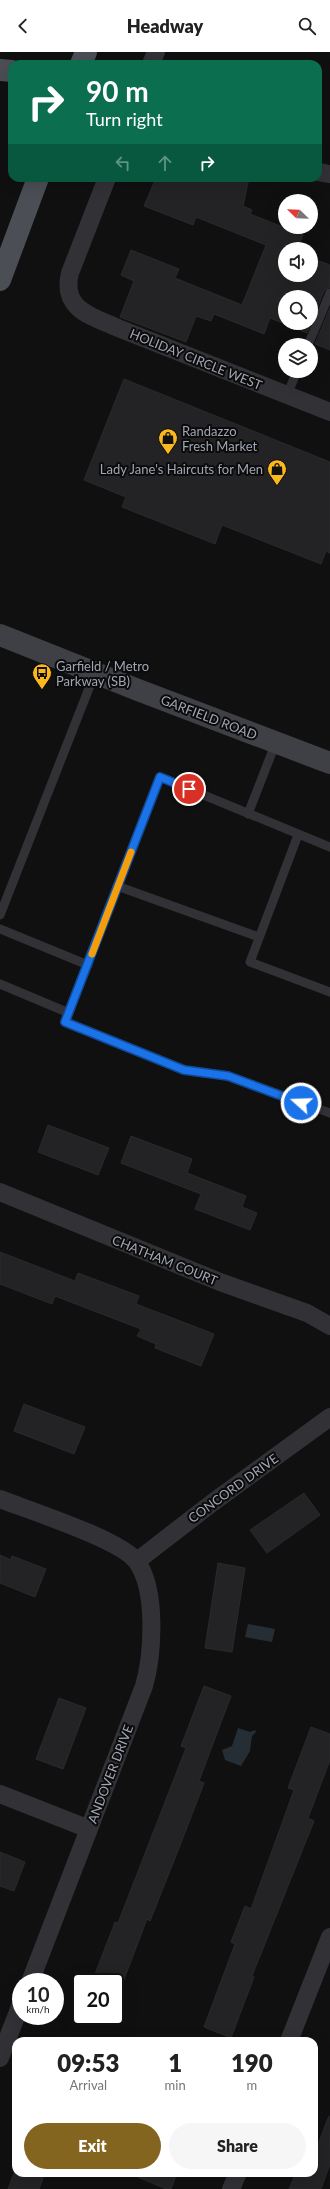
<!DOCTYPE html>
<html lang="en">
<head>
<meta charset="utf-8">
<style>
	:root { --surface:#fff; --page:#f6f6f6; --text:#222; --muted:#767676; --accent:#846520 }
	body { margin:0; font-family:Lato,sans-serif; background:var(--page); color:var(--text); height:100vh; display:flex; flex-direction:column; font-size:15px; white-space:nowrap }
	* { box-sizing:border-box; margin:0 }
	p { font-size:13px; color:var(--muted) }
	.icon { flex:none; width:22px; height:22px; fill:none; stroke:currentColor; stroke-width:2; stroke-linecap:round; stroke-linejoin:round }
	.map { position:relative; flex:1; overflow:hidden }
	.drawer { position:absolute; left:12px; top:1985px; width:306px; height:140px; display:flex; flex-direction:column; background:var(--surface); border-radius:12px; box-shadow:0 4px 16px #0002 }
	.drawer>* { flex:none }
	.guide { position:absolute; left:8px; top:8px; width:314px; height:122px; border-radius:12px; box-shadow:0 4px 16px #0002; background:#0b6e4f; color:#fff; overflow:hidden }
	.needle { width:26px; rotate:293deg }
	.controls { position:absolute; left:278px; top:142px; display:grid; gap:8px }
	.controls a { display:grid; place-items:center; width:40px; height:40px; border-radius:50%; background:var(--surface); box-shadow:0 4px 16px #0002; font-size:20px }
	.speed { position:absolute; left:12px; top:1921px; display:flex; gap:8px; font-size:20px; font-weight:700; text-align:center }
	.speed>* { display:grid; place-content:center; width:52px; height:52px; border-radius:50%; background:var(--surface); box-shadow:0 4px 16px #0002; line-height:1 }
	.speed small { font-size:10px; font-weight:400 }
	.speed .limit { border:2px solid #111; border-radius:6px; background:#fff; color:#111 }
	.pin { position:absolute; display:grid; place-items:center; width:34px; height:34px; color:#fff; margin:-17px; border:2px solid #fff; border-radius:50%; box-shadow:0 1px 4px #0007 }
	.me { position:absolute; width:44px; margin:-22px; rotate:290deg; stroke-linejoin:round; filter:drop-shadow(0 0 3px #0008) }
	.turn { display:flex; align-items:center; gap:14px; height:84px; padding:0 12px; font-size:18px }
	.turn .icon { width:52px; height:52px; stroke-width:2.5 }
	.turn b { display:block; font-size:28px; line-height:34px }
	.lanes { display:flex; align-items:center; height:38px; padding:0 12px; background:#0003; justify-content:center; gap:20px; direction:ltr }
	.lanes .off { opacity:.35 }
	.eta { display:flex; justify-content:space-evenly; align-items:center; height:68px; text-align:center }
	.eta b { font-size:24px; font-weight:800; line-height:28px }
	.action { display:flex; gap:8px; margin-top:auto; padding:8px 12px }
	.action a { flex:1; height:46px; border-radius:24px; background:var(--accent); color:#fff; font-size:16px; font-weight:800; line-height:46px; text-align:center }
	.action a+a { background:var(--page); color:var(--text) }
	header { display:flex; justify-content:space-between; align-items:center; height:52px; padding:0 12px; background:var(--surface); font-size:18px; font-weight:800 }
	.map>svg:first-child { display:block }
	.water { fill:#262e35 }
	.building { fill:#232325; stroke:#2a2a2d }
	.lines { fill:none; stroke-linecap:round; stroke-linejoin:round }
	.lane { stroke:#313136; stroke-width:9 }
	.street { stroke:#313136; stroke-width:18 }
	.secondary { stroke:#3e4046; stroke-width:22 }
	.primary { stroke:#4c4e56; stroke-width:22 }
	.route-casing { stroke:#114b97; stroke-width:10 }
	.route { stroke:#1a73e8; stroke-width:7 }
	.slow { stroke:#f59e0b; stroke-width:7 }
	.labels { text-anchor:middle; dominant-baseline:central; stroke-width:4; stroke-linejoin:round; paint-order:stroke }
	.street-label { font-size:13px; fill:#a0a5b3; stroke:#0b0b0c }
	.poi-label { font-size:13px; fill:#a0a5b3; stroke:#0b0b0c; text-anchor:start }
</style>
</head>
<body>
<header><svg class="icon" aria-label="back" viewBox="0 0 24 24"><path d="M15 5l-7 7 7 7"/></svg>Headway<svg class="icon" aria-label="search" viewBox="0 0 24 24"><circle cx="10" cy="10" r="6"/><path d="M15 15l6 6"/></svg></header>
<div class="map">
<svg width="330" height="2137" viewBox="0 0 330 2137">
	<rect width="100%" height="100%" fill="#101011"/>
	<path class="water" d="M248,1572L275,1577L272,1590L245,1585Z
		M238,1676L250,1680L255,1678L256,1680L252,1684L250,1699L241,1714L225,1708L222,1698L232,1694Z"/>
	<path class="building" d="M156,126H249L243,154L252,158L250,162L303,183L297,197H285V223H311V206L330,213V235L324,239L311,271V245H285V271H311L307,281L270,266L264,282L214,262L211,269L196,264L186,290L120,265L134,229L121,223L131,198L179,217L175,226L242,253L266,193L196,165L193,173L144,154Z
		M330,256V298L315,292Z
		M124,327L330,410V501L326,499L321,512L222,473L215,492L122,455L126,445L84,428Z
		M48,1073L109,1096L98,1123L38,1100Z
		M131,1084L192,1107L187,1121L246,1144L242,1155L257,1161L250,1178L195,1157L201,1142L121,1111Z
		M0,1200L75,1229L78,1221L139,1244L136,1252L214,1282L201,1314L155,1296L156,1292L137,1284L141,1277L55,1244L52,1252L0,1232Z
		M24,1352L85,1375L74,1402L14,1379Z
		M304,1441L320,1463L267,1501L250,1478Z
		M0,1503L11,1508L12,1504L46,1517L35,1545L0,1531Z
		M218,1511L245,1516L232,1600L205,1596Z
		M204,1634L231,1644L199,1729L204,1731L181,1791L150,1869L147,1867L123,1930H92L115,1870L118,1871L186,1696L181,1694Z
		M59,1646L86,1656L63,1717L36,1707Z
		M311,1675L330,1682V1708L308,1766L314,1769L252,1924L254,1925L231,1986L204,1975L235,1892L231,1890L245,1854L251,1857L294,1738L288,1736Z
		M0,1800L25,1810L14,1839L0,1834Z
		M329,2064L330,2112L321,2137H289L296,2121H314V2102Z
		M14,2121H45L39,2137H8Z
		M128,2121H177L171,2137H166Z"/>
	<g class="lines">
		<path class="lane" d="M308,293L330,241
			M287,343L297,319
			M248,762L276,690
			M298,783L250,910L330,940
			M330,795L160,725L65,970L184,1018L228,1024L330,1061
			M117,834L259,885
			M0,863L95,621
			M0,877L88,913
			M0,932L69,961"/>
		<path class="street" d="M151,12L156,0
			M318,120L330,122
			M107,126L70,221C61,257 91,264 118,276L330,360
			M0,1140L220,1230L307,1261L330,1274
			M0,1447C28,1458 122,1488 137,1510C157,1538 153,1603 144,1634L30,1930
			M137,1509L212,1451L330,1365
			M0,1742L89,1777
			M289,1989L330,1885
			M0,2006L21,1952
			M231,2137L238,2121"/>
		<path class="secondary" d="M0,583L138,638L330,711"/>
		<path class="primary" d="M81,12L86,0
			M0,18L12,19
			M0,228L38,126"/>
	</g>
	<g class="lines">
		<defs>
			<path id="route" d="M189,737L160,725L65,970L184,1018L228,1024L301,1051"/>
		</defs>
		<use href="#route" class="route-casing"/>
		<use href="#route" class="route"/>
		<path class="slow" d="M92,902L131,800"/>
	</g>
	<defs>
		<symbol id="shop-pin" viewBox="-11 -11 22 30"><path d="M0 17L-7.5 6A9.5 9.5 0 1 1 7.5 6Z" fill="#fbb71e" stroke="#0b0b0c"/><path d="M-5-2.5h2.3a2.7 3.5 0 0 1 5.4 0H5L5.5 6h-11ZM-1.5-2.5h3a1.5 2.3 0 0 0-3 0Z" fill="#111"/></symbol>
		<symbol id="bus-pin" viewBox="-11 -11 22 30"><path d="M0 17L-7.5 6A9.5 9.5 0 1 1 7.5 6Z" fill="#fbb71e" stroke="#0b0b0c"/><path d="M-5-6H5V4H4V6H2V4H-2V6H-4V4H-5ZM-3.5-4V0h7V-4ZM-3.5 1.2v1.5H-2V1.2ZM2 1.2v1.5H3.5V1.2Z" fill="#111"/></symbol>
	</defs>
	<g fill-rule="evenodd">
		<use href="#shop-pin" x="157" y="375" width="22" height="30"/>
		<use href="#shop-pin" x="266" y="406" width="22" height="30"/>
		<use href="#bus-pin" x="31" y="610" width="22" height="30"/>
	</g>
	<g class="labels">
		<g class="street-label">
			<text transform="translate(196 307) rotate(22)">HOLIDAY CIRCLE WEST</text>
			<text transform="translate(209 665) rotate(21)">GARFIELD ROAD</text>
			<text transform="translate(165 1208) rotate(22)">CHATHAM COURT</text>
			<text transform="translate(233 1436) rotate(-36)">CONCORD DRIVE</text>
			<text transform="translate(110 1722) rotate(-69)">ANDOVER DRIVE</text>
		</g>
		<g class="poi-label">
			<text x="182" y="379">Randazzo<tspan x="182" dy="15">Fresh Market</tspan></text>
			<text x="263" y="417" text-anchor="end">Lady Jane's Haircuts for Men</text>
			<text x="56" y="614">Garfield / Metro<tspan x="56" dy="15">Parkway (SB)</tspan></text>
		</g>
	</g>
</svg>
<div class="controls">
<a><svg class="needle" viewBox="-14 -14 28 28"><path d="M0-13l5 13h-10z" fill="#e53935"/><path d="M0 13l5-13h-10z" fill="#767676"/></svg></a>
<a><svg class="icon" aria-label="sound" viewBox="0 0 24 24"><path d="M4 9h4l5-4v14l-5-4H4zM17 9q2 3 0 6"/></svg></a>
<a><svg class="icon" aria-label="search" viewBox="0 0 24 24"><circle cx="10" cy="10" r="6"/><path d="M15 15l6 6"/></svg></a>
<a><svg class="icon" aria-label="layers" viewBox="0 0 24 24"><path d="M12 4l9 5-9 5-9-5zM3 14l9 5 9-5"/></svg></a>
</div>
<div class="speed"><div>10<small>km/h</small></div><div class="limit">20</div></div>
<div class="pin" style="left:189px;top:737px;background:#d93025"><svg class="icon" aria-label="arrive" viewBox="0 0 24 24"><path d="M6 21V4h12l-3 4 3 4H6"/></svg></div>
<svg class="me" style="left:301px;top:1051px" viewBox="-20 -20 40 40"><circle r="17" fill="#1a73e8" stroke="#fff" stroke-width="3"/><path d="M0-11L8 9 0 5-8 9z" fill="#fff"/></svg>
<div class="guide">
<div class="turn"><svg class="icon" aria-label="right" viewBox="0 0 24 24"><path d="M7 20v-9h11M14 6l5 5-5 5"/></svg><div><b>90 m</b>Turn right</div></div>
<div class="lanes"><svg class="icon off" aria-label="left" viewBox="0 0 24 24"><path d="M17 20v-9H6M10 6l-5 5 5 5"/></svg><svg class="icon off" aria-label="ahead" viewBox="0 0 24 24"><path d="M12 20V5M6 11l6-6 6 6"/></svg><svg class="icon" aria-label="right" viewBox="0 0 24 24"><path d="M7 20v-9h11M14 6l5 5-5 5"/></svg></div>
</div>
<section class="drawer">
<div class="eta">
<div><b>09:53</b><p>Arrival</p></div>
<div><b>1</b><p>min</p></div>
<div><b>190</b><p>m</p></div>
</div>
<div class="action"><a>Exit</a><a>Share</a></div>
</section>
</div>
</body>
</html>
